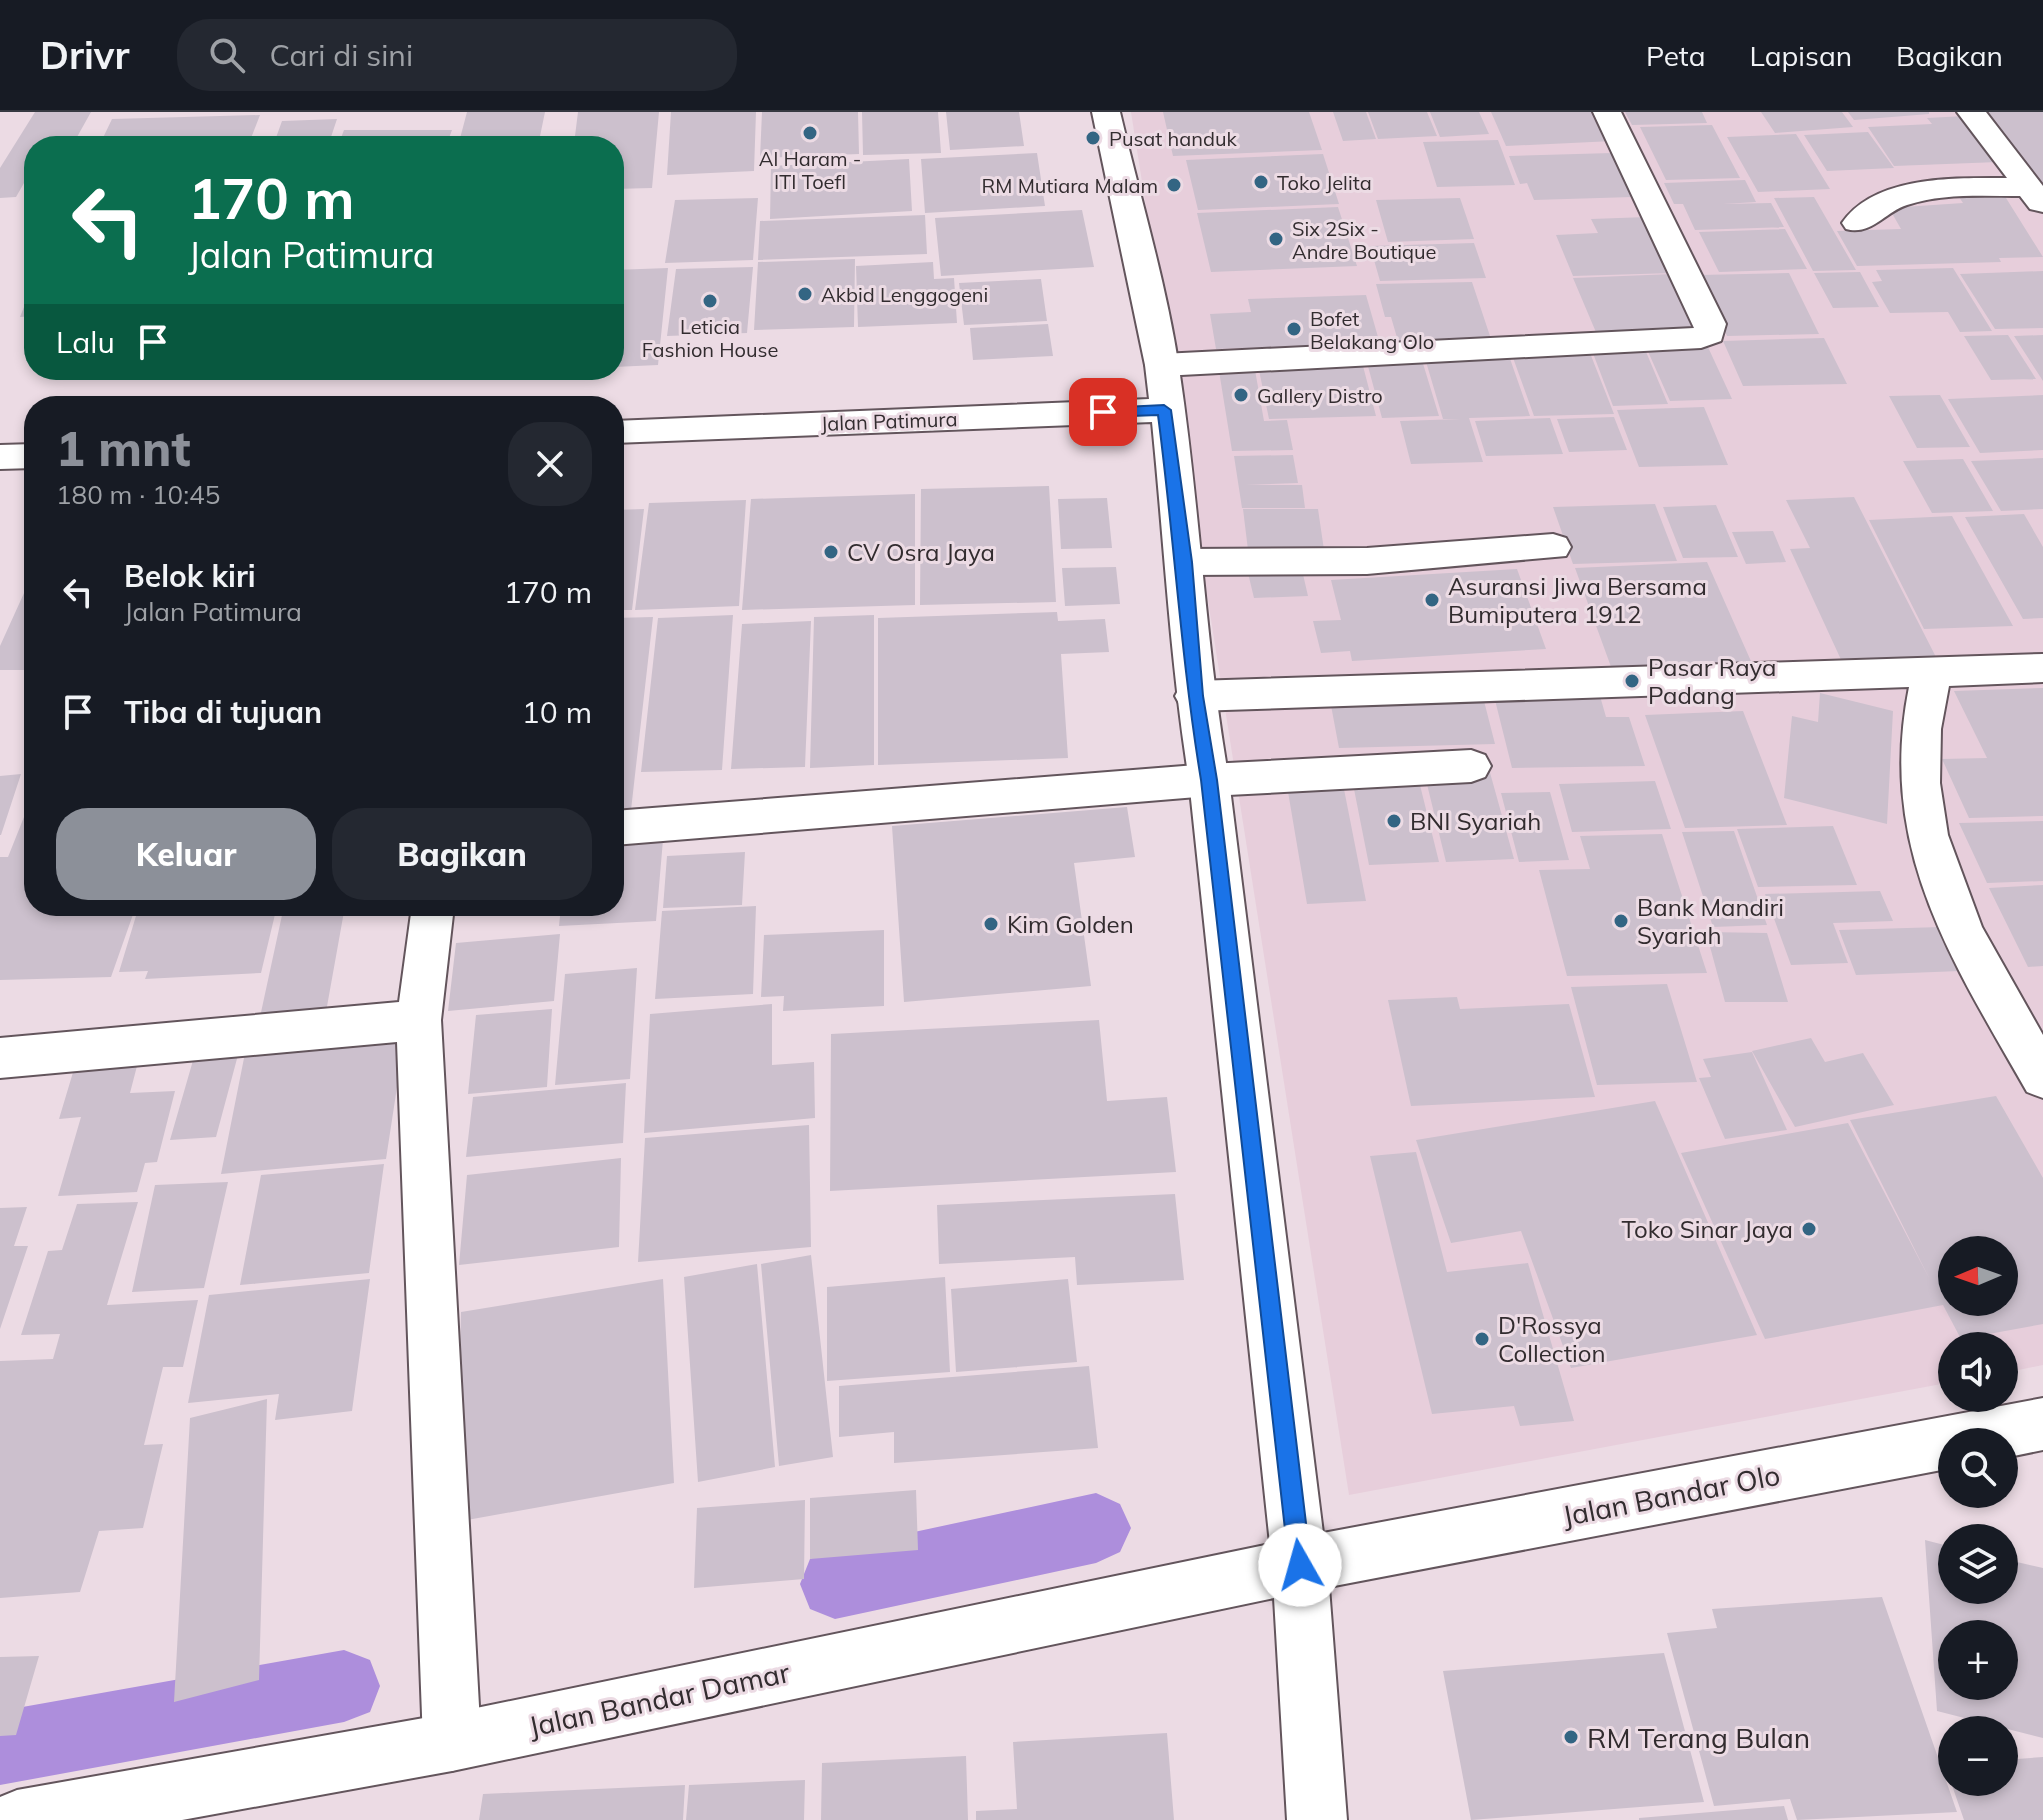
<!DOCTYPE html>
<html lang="id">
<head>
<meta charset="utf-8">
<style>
	:root { --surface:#171b24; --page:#242831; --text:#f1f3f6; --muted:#9ea1a6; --line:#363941; --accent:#8c9099 }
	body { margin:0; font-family:Mulish,sans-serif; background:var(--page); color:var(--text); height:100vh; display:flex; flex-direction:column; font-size:30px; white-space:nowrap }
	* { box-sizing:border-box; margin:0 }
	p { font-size:26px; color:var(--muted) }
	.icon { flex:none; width:44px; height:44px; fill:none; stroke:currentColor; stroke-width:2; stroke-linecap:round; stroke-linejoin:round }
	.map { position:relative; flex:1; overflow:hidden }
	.drawer { position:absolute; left:24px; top:284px; width:600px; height:520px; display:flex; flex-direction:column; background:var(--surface); border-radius:32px; box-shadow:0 4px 12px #0003 }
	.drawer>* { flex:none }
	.top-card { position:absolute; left:24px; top:24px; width:600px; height:244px; border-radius:32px; box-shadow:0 4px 12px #0003; background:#0b6e4f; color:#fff; overflow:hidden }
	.needle { width:52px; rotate:268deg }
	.tools { position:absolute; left:1938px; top:1124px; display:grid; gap:16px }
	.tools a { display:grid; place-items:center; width:80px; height:80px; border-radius:50%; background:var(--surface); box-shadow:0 4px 12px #0003; font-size:40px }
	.pin { position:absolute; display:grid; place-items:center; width:68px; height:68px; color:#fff; margin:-34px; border-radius:16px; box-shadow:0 4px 12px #0006 }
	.me { position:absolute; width:88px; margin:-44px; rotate:353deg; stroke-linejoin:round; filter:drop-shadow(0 0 6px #0008) }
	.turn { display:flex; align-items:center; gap:28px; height:168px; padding:0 32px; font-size:36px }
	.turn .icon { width:104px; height:104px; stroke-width:2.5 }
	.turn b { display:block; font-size:56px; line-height:68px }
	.then { display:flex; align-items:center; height:76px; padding:0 32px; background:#0003; gap:16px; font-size:30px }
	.round { display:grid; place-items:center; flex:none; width:84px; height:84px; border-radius:32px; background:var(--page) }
	.overview { display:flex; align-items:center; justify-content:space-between; height:136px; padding:0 32px }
	h1 { font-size:48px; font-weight:800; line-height:60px; color:var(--accent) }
	.action { display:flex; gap:16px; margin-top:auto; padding:16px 32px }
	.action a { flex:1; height:92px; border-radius:32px; background:var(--accent); color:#fff; font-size:32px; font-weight:800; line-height:92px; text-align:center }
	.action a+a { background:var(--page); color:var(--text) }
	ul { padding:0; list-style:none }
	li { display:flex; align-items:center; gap:24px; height:120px; padding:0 32px }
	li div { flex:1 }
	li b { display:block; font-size:30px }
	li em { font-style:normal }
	header { display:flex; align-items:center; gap:48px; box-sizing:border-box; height:112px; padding:0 40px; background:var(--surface); border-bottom:2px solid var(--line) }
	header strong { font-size:38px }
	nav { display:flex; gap:44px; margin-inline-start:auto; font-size:28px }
	.search { width:560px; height:72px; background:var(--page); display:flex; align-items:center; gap:20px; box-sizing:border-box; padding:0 28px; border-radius:32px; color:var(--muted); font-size:30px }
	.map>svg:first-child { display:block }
	.built { fill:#e7cedb; fill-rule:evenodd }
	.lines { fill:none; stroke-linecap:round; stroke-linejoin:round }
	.canal { fill:#ad8edc; fill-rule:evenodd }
	.building { fill:#ccc0cd; fill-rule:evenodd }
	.street-casing { stroke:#63555c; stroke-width:4 }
	.secondary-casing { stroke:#63555c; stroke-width:4 }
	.street { fill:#fff; fill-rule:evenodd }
	.secondary { fill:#fff; fill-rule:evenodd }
	.route { fill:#1a73e8; stroke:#114b97; stroke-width:2 }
	.poi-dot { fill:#336583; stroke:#ecdbe4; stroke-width:3 }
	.labels { text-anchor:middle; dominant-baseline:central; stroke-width:6; stroke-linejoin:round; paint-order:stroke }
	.far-poi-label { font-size:20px; fill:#322c2f; stroke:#ecdbe4; text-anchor:start }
	.far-street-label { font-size:20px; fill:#322c2f; stroke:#ecdbe4 }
	.poi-label { font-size:24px; fill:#322c2f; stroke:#ecdbe4; text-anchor:start }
	.near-street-label { font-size:28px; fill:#322c2f; stroke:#ecdbe4 }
	.near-poi-label { font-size:28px; fill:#322c2f; stroke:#ecdbe4; text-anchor:start }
</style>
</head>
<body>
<header>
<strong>Drivr</strong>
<div class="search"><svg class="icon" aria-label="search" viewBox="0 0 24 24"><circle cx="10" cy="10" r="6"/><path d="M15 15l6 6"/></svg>Cari di sini</div>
<nav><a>Peta</a><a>Lapisan</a><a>Bagikan</a></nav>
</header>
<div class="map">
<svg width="2043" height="1708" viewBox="0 0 2043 1708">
	<rect width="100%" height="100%" fill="#ecdbe4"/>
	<path class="built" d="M1131,0H2043V1253L2004,1261V1234H1952V1270L1349,1383ZM1952,1138H2004V1190H1952Z"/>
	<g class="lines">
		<path class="canal" d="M1096,1381L1120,1392L1131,1416L1120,1440L1096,1451L835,1507L810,1497L800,1472L810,1447L835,1437Z
			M344,1538L370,1548L380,1574L370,1600L344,1610L0,1673V1599Z"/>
	</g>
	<path class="building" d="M35,0H91L72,34H34V64H28L16,85L0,86V56Z
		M467,0H545L538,34H458Z
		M578,0H659L652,76L614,77V34H562L564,25L575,24Z
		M671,0H756L754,59L667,63Z
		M762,0H858L859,42L760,46Z
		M862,0H938L941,41L863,43Z
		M946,0H1019L1024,34L950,38Z
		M1163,0H1309L1322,38L1173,44Z
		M1333,0H1366L1376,27L1343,29Z
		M1368,0H1427L1437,24L1378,27Z
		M1430,0H1479L1489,22L1440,25Z
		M1491,0H1598L1613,29L1506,34Z
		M1625,0H1702L1707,11L1632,13Z
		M1761,0H1842L1853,15L1775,21Z
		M1848,0H1929V2L1854,8Z
		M1982,0H2043V72Z
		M260,3L248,34H83L85,31L101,30L112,7Z
		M1965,4L1998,50L1894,54L1868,15L1932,12L1927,6Z
		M337,7L328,34H273L282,9Z
		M1712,13L1740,66L1666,68L1640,15Z
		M344,18H452L446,34H338Z
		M1868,20L1894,56L1827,59L1804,23Z
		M1796,22L1830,77L1758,80L1727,25Z
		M1498,28L1515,73L1437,75L1423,30Z
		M1037,41L1045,94L925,101L921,47Z
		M1612,41L1632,85L1534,88L1527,71L1520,72L1509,44Z
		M1323,42L1339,92L1198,98L1186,48Z
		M909,47L912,99L770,107L771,54Z
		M1745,68L1756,90L1723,92L1771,91L1784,115L1695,118L1683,92H1674L1664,71Z
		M2001,78L2043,145L1999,146L2001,150L1857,154L1837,119L1901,117L1889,96L1963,91L1955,79Z
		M1814,85L1856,158L1813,159L1774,86Z
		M758,86L753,148L665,151L675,88Z
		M1460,86L1474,127L1388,130L1376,88Z
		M1338,95L1357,154L1211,160L1197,101Z
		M1082,98L1094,155L941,164L935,106Z
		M925,103L927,142L758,148L760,109Z
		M1647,105L1673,161L1573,164L1556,123L1598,121L1591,107Z
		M1785,117L1807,157L1719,160L1699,120Z
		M1474,131L1486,166L1380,169L1370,134Z
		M855,147L854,215L754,218L758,150Z
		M933,150L934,167L954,166L957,211L858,215L856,154Z
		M753,155L747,221L667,224L676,157Z
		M668,156L658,253L614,255V158Z
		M1953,156L1992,219L1960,220L1948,200L1890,201L1872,170L1882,169L1876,158Z
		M2043,159V216L1995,217L1960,162Z
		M1860,160L1879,195L1833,196L1814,161Z
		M1789,161L1819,222L1727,224L1699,163Z
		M1673,162L1701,221L1598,225L1573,166Z
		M1041,167L1047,209L964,213L959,171Z
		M1472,170L1491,227L1398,229L1391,205H1385L1376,172Z
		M34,179V204L20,205L30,180Z
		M1366,183L1380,232L1216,237L1210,202L1251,200L1248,187Z
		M1048,212L1053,244L973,248L970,216Z
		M2008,223L2036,267L1991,268L1964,224Z
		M2043,223V269L2014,224Z
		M1824,226L1847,272L1743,274L1723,229Z
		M1707,233L1732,287L1670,289L1646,235Z
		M1644,235L1668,292L1613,294L1591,236Z
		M1508,241L1530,304L1469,306L1483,350L1411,352L1400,309L1461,307H1443L1424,243Z
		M1590,241L1614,302L1534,304L1512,243Z
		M1421,245L1439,304L1382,306L1366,247Z
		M1363,254L1376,304L1269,307L1259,258Z
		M1255,258L1264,309L1287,308L1293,338L1232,339L1219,259Z
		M1940,283L1970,335L1917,336L1889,284Z
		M2043,283V338L1980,341L1948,287Z
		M1704,295L1728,353L1639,355L1617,298Z
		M1614,305L1627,338L1569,340L1557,307Z
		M1550,306L1563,342L1486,344L1475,309Z
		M1293,343L1298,371L1246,373H1302L1305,396H1242L1234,344Z
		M2043,346V397L2001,399L1971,349Z
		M1963,347L1993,399L1932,401L1903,349Z
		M1049,374L1056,490L920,493L921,377Z
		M915,382V493L742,498L751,387Z
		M1854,385L1937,547L1843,552L1790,437L1810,436L1786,388Z
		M1107,386L1112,436L1061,437L1058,387Z
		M746,388L739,494L635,498L649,391Z
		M1655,392L1677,449L1573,452L1553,395Z
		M1716,393L1738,445L1683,446L1663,395Z
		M644,397L632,498H614V398Z
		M1243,397H1318L1324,438H1248Z
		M2024,402L2043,435V506L2023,507L1965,405Z
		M1952,404L2013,514L1924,517L1869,408Z
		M1773,419L1786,450L1746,452L1732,420Z
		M1707,450L1754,556L1614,563L1575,456Z
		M1116,455L1120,492L1065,494L1062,456Z
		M1517,457L1546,537L1352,549L1350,539L1321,541L1313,509L1341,508L1331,468Z
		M1302,458L1308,484L1254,486L1248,461Z
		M34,459V558H0V534Z
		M1057,500L1058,509L1105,507L1109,540L1061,542L1068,646L878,653V506Z
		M733,503L722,658L641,660L658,506Z
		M874,503V653L810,656L814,505Z
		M653,505L631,698H614V506Z
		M811,509L805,655L731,657L742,512Z
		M2043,576V704L1969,706L1942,647L1987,646L1954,579Z
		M1598,577L1606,605H1629L1645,654L1512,656L1493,580Z
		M1820,581L1893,599L1887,712L1784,686L1792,604L1818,610Z
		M1483,585L1495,632L1339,636L1330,588Z
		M1743,599L1787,713L1685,716L1645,603Z
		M1489,657L1514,747L1446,750L1424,660Z
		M21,662L1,723H0V664Z
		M1418,665L1439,750L1369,753L1352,667Z
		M1342,667L1366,789L1307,792L1286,668Z
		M1655,669L1671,717L1572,720L1559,672Z
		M1550,680L1569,748L1519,750L1501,681Z
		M1127,695L1135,745L1074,751L1091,874L904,890L892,714Z
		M26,700H34V794H136L111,865L0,868V745H8Z
		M2043,709V769L1987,771L1959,711Z
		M1833,714L1857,773L1758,775L1737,717Z
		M1734,719L1767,813L1713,815L1682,720Z
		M1662,722L1707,861L1567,864L1539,758L1590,757L1580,724Z
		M663,728L656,809L559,814L561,794H614V731Z
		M745,740L742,793L663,796L667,744Z
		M2043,773V854L2028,855L1989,776Z
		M1880,779L1893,809L1833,811L1848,851L1791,853L1765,782Z
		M139,794H277L261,861L145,867L148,859L119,860Z
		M284,794H345L326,900L260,905Z
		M756,794L753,882L655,887L662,799Z
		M1941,815L1960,859L1856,863L1839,818Z
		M884,818V894L783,899L784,884L761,885L764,823Z
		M1706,820L1767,821L1788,890H1725Z
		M560,822L554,889L448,899L456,831Z
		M637,856L630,967L555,973L565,862Z
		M1667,872L1697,970L1597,973L1571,875Z
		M1457,885L1460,897L1569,892L1595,985L1411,994L1388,888Z
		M772,892V953L814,950L815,1006L644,1021L650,902Z
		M552,897L547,975L468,982L476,903Z
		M1099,908L1107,989L1167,985L1176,1060L830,1079L831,922Z
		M405,923L386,1047L221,1062L246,936Z
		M1811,926L1825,950L1863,941L1894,993L1795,1015L1752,939Z
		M1752,940L1787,1018L1725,1027L1699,966L1711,965L1703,947Z
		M238,943L216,1025L170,1028L194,945Z
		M137,954L130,981L175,979L157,1050L145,1051L137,1080L58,1084L81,1005L59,1007L74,957Z
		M626,971L623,1031L466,1045L473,985Z
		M1996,984L2043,1066V1212L1961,1227L1943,1193L1765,1227L1681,1041L1848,1011L1929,1166L1850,1008ZM1952,1138H2004V1190H1952Z
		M1655,989L1757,1223L1571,1256L1521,1119L1451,1131L1416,1028Z
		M809,1013L811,1135L638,1150L645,1026Z
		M1416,1040L1447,1160L1528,1151L1574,1309L1520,1314L1514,1294L1432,1302L1370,1044Z
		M621,1046L619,1135L459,1153L467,1063Z
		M384,1052L369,1161L240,1173L261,1063Z
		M228,1070L204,1176L132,1180L155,1073Z
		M1175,1082L1184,1168L1077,1173L1075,1145L939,1152L937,1093Z
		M138,1090L107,1193L198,1188L183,1255H163L144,1333L163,1332L143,1416L99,1419L80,1480L0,1486V1249L53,1247L60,1222L21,1223L48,1139L62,1138L77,1092Z
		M27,1095L14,1134H28L0,1217V1096Z
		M811,1143L833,1345L779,1354L761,1152Z
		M757,1152L775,1355L698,1370L684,1165Z
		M945,1165L950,1260L827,1269V1175Z
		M370,1167L352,1299L275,1308L279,1282L188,1291L209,1183Z
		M663,1167L674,1371L456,1410L461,1200Z
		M1068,1167L1077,1250L956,1260L951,1177Z
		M1089,1254L1098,1336L894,1351V1320L839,1325V1274Z
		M267,1287L259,1568L174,1590L190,1306Z
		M916,1378L918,1438L810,1447V1386Z
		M805,1388L804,1467L694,1476L697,1396Z
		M1925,1428L1952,1435V1478H2004V1447L2043,1456V1626L1937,1599ZM1952,1522H2004V1574H1952Z
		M1882,1485L1957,1700L1797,1708L1790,1687L1714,1694L1667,1521L1717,1516L1712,1497Z
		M1664,1541L1704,1690L1471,1708L1443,1559Z
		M39,1544L16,1623L0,1624V1545Z
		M1167,1621L1174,1708H976V1699L1017,1697L1013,1630Z
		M966,1644L968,1708H821L822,1651Z
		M2043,1645V1708H1964L1945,1653L1952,1652V1670H2004V1648Z
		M805,1668L804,1708H686L689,1673Z
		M685,1673L683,1708H479L483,1682Z
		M1784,1694L1788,1708H1639V1706Z"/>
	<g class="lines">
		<defs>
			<path id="street" d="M1593,0H1621L1726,212L1721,229L1701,236L1162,264L1150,261L1145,253L1150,245L1162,242L1694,216Z
				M1957,0H1986L2043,74V100L2030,97L2020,84C1983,84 1943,81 1907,93C1885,100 1871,124 1846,117L1842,111C1875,63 1955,66 2007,66Z
				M1553,422L1566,426L1571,435L1566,444L1367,462L1185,463L1172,459L1167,450L1172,441L1185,437L1367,436Z
				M2043,542V570L1949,574L1941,617L1940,671L1948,723L1982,815L2043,923V986L2027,980C1950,845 1877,736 1909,575L1195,599L1181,595L1175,584L1181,573L1195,569Z
				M1471,638L1485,643L1491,654L1485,665L1471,670L1209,684L614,733V699L1209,652Z
				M412,794H454L441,908L481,1630L473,1651L452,1659L431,1651L423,1630L397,930L0,966V926L399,890Z"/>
			<path id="secondary" d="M1092,0H1120C1140,85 1166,170 1179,256C1200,393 1205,532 1229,668L1323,1421L2043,1286V1338L2004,1346V1330H1952V1356L1329,1475L1347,1708H1287L1274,1486L452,1659L182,1708H0V1685L17,1678L452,1601L1270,1432L1189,668C1170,549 1164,429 1152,310L614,331V309L1149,287L1145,253Z
				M34,332V356L0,357V333Z"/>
		</defs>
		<use href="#street" class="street-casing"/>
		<use href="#secondary" class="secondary-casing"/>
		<use href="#street" class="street"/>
		<use href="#secondary" class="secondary"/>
	</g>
	<path class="route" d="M1164,293L1171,298L1192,450L1203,584L1217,668L1311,1453L1308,1461L1300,1464L1292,1461L1289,1453L1201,668C1181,547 1174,424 1158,303L1103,305L1096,300L1103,296Z"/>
	<g class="poi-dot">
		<circle cx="810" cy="21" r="8"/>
		<circle cx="1093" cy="26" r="8"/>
		<circle cx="1261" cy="70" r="8"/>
		<circle cx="1174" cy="73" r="8"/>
		<circle cx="1276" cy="127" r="8"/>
		<circle cx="805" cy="182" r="8"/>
		<circle cx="710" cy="189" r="8"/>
		<circle cx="1294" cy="217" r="8"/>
		<circle cx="1241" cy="283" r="8"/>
		<circle cx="831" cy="440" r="8"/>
		<circle cx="1432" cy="488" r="8"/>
		<circle cx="1632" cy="569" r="8"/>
		<circle cx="1394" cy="709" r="8"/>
		<circle cx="1621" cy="809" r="8"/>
		<circle cx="991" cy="812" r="8"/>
		<circle cx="1809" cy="1117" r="8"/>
		<circle cx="1482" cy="1227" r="8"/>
		<circle cx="1571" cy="1625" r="8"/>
	</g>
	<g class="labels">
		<g class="far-poi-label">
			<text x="1109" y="26">Pusat handuk</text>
			<text x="810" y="46" text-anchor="middle">Al Haram -<tspan x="810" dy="23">ITI Toefl</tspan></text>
			<text x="1277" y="70">Toko Jelita</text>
			<text x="1158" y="73" text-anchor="end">RM Mutiara Malam</text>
			<text x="1292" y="116">Six 2Six -<tspan x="1292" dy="23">Andre Boutique</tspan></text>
			<text x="821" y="182">Akbid Lenggogeni</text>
			<text x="1310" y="206">Bofet<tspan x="1310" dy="23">Belakang Olo</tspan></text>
			<text x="710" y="214" text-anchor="middle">Leticia<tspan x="710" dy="23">Fashion House</tspan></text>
			<text x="1257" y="283">Gallery Distro</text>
		</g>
		<g class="far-street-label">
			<text transform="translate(889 309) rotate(-2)">Jalan Patimura</text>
		</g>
		<g class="poi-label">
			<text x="847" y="440">CV Osra Jaya</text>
			<text x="1448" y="474">Asuransi Jiwa Bersama<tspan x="1448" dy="28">Bumiputera 1912</tspan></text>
			<text x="1648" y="555">Pasar Raya<tspan x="1648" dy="28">Padang</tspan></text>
			<text x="1410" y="709">BNI Syariah</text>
			<text x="1637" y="795">Bank Mandiri<tspan x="1637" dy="28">Syariah</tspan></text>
			<text x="1007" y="812">Kim Golden</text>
			<text x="1793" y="1117" text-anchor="end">Toko Sinar Jaya</text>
			<text x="1498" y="1213">D'Rossya<tspan x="1498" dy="28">Collection</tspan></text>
		</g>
		<g class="near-street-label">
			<text transform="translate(1671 1383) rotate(-11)">Jalan Bandar Olo</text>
			<text transform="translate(659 1587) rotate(-12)">Jalan Bandar Damar</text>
		</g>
		<g class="near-poi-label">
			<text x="1587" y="1625">RM Terang Bulan</text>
		</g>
	</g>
</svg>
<div class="tools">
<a><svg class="needle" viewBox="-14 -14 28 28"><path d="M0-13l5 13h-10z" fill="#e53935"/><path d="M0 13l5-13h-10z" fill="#9ea1a6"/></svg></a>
<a><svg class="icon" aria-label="sound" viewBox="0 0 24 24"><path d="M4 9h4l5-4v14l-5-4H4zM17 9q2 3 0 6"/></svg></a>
<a><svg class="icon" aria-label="search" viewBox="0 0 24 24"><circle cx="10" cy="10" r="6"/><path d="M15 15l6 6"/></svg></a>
<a><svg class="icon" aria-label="layers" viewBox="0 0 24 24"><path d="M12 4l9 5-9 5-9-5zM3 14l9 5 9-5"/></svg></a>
<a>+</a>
<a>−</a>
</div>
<div class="pin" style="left:1103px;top:300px;background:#d93025"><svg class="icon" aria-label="arrive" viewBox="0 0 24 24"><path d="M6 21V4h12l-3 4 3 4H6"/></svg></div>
<svg class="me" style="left:1300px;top:1453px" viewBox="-20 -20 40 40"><circle r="19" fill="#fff"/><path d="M0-13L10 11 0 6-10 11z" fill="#1a73e8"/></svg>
<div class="top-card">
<div class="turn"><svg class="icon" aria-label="left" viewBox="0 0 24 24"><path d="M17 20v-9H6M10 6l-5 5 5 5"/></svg><div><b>170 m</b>Jalan Patimura</div></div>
<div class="then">Lalu<svg class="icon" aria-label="arrive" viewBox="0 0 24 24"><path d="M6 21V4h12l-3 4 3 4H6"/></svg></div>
</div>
<section class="drawer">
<div class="overview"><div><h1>1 mnt</h1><p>180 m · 10:45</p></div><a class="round"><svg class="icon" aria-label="close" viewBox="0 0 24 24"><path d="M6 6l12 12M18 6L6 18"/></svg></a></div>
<ul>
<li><svg class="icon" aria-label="left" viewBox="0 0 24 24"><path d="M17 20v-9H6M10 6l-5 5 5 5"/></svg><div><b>Belok kiri</b><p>Jalan Patimura</p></div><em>170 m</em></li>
<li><svg class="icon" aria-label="arrive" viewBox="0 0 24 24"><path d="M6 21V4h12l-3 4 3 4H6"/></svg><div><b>Tiba di tujuan</b></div><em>10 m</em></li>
</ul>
<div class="action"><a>Keluar</a><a>Bagikan</a></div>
</section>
</div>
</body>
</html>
